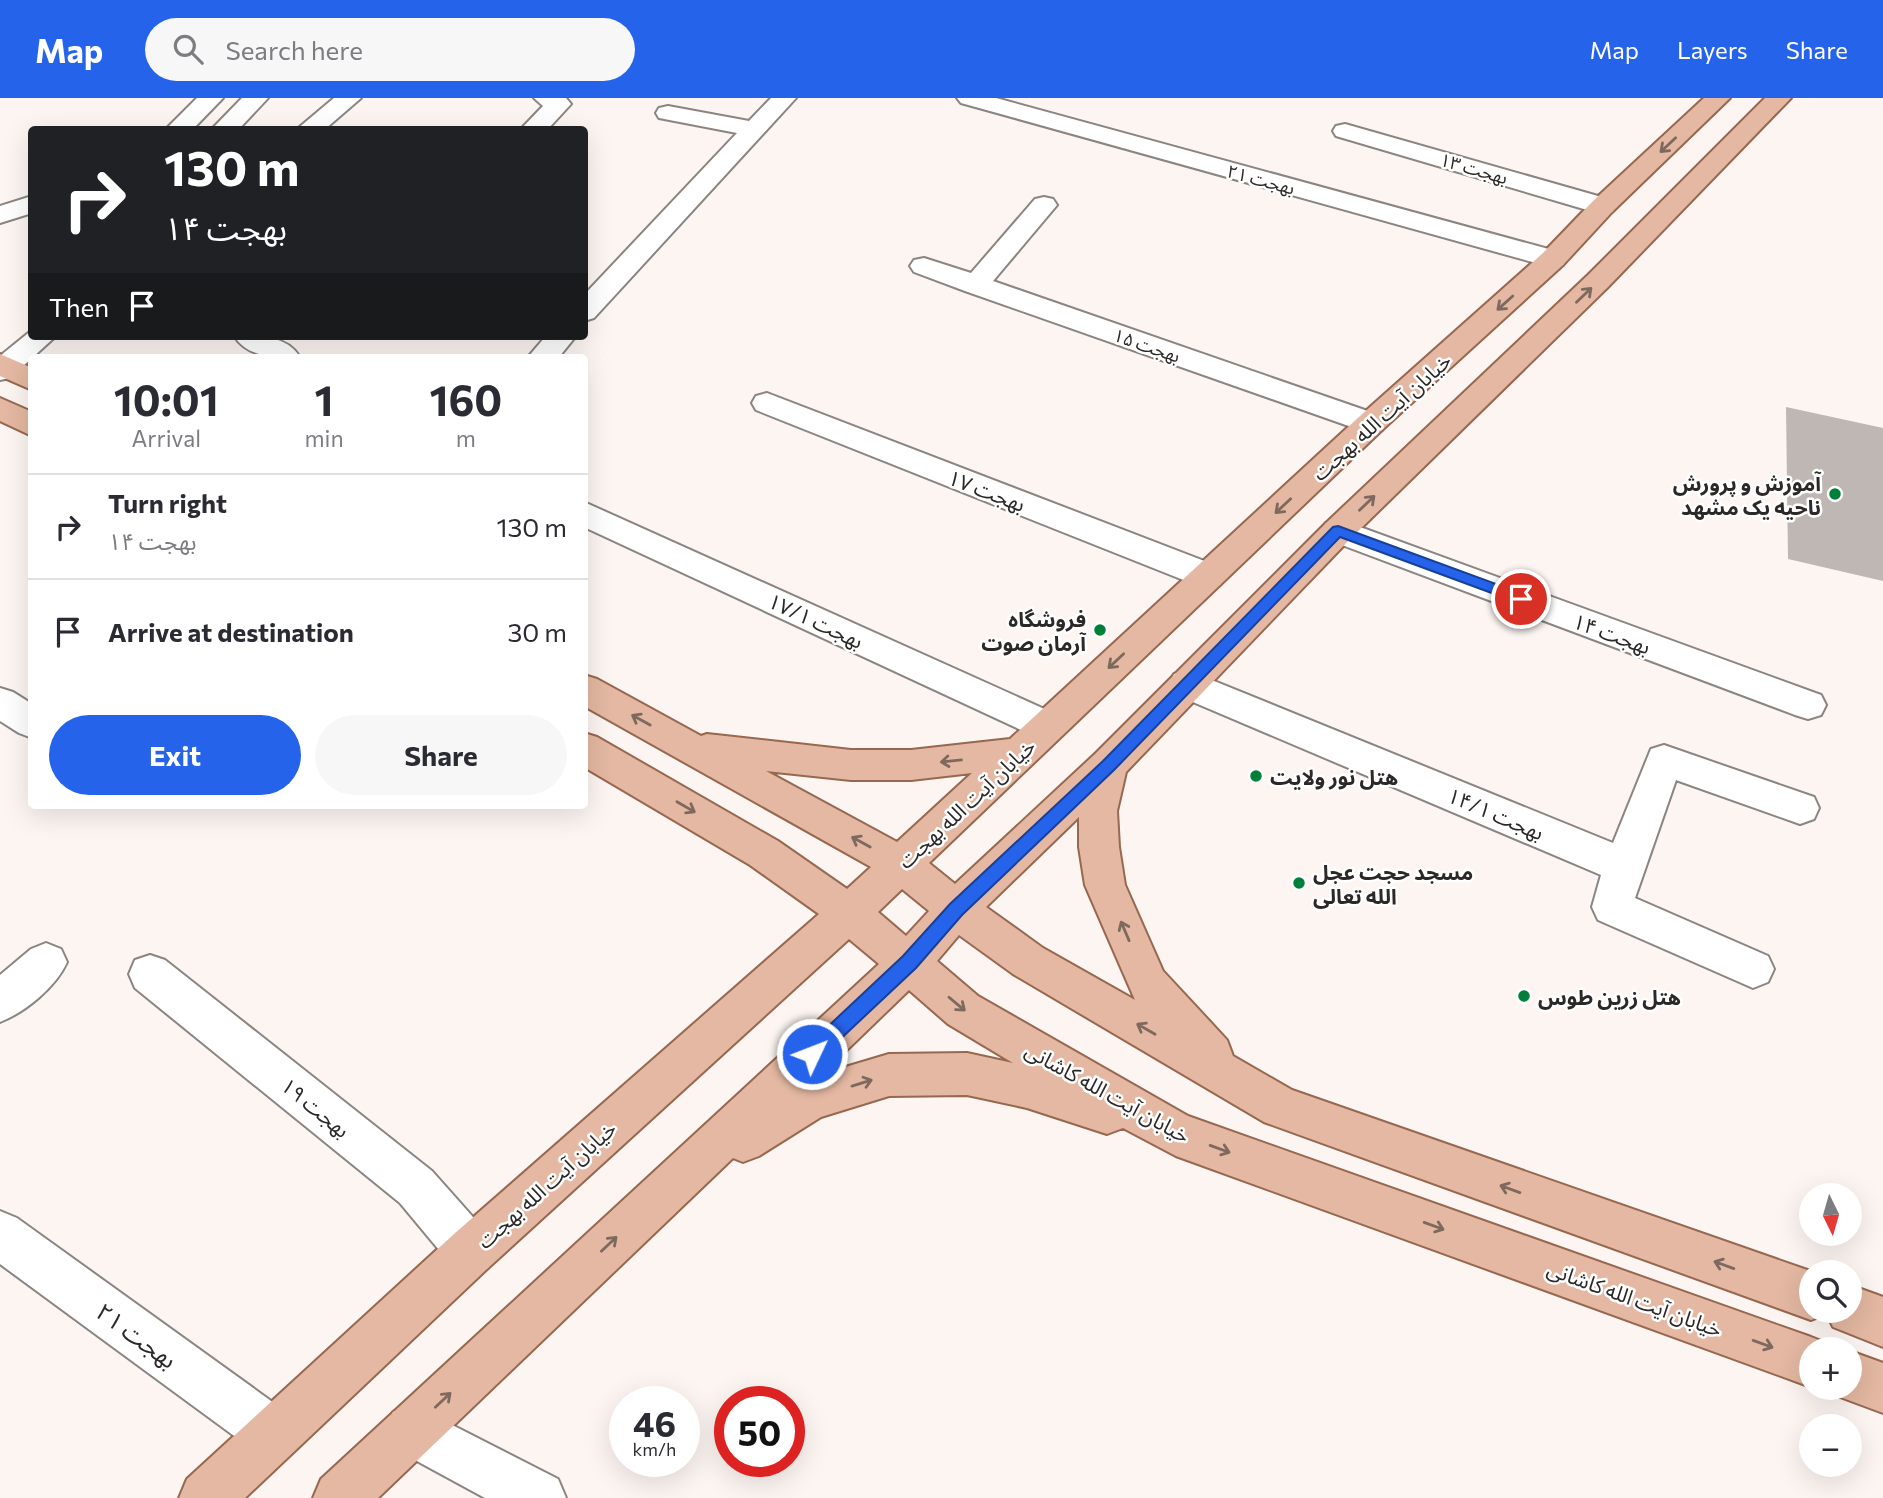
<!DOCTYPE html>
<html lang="en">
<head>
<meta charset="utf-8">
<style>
	:root { --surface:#fff; --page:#f7f7f7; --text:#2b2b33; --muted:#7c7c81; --line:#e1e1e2; --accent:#2563eb }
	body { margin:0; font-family:Commissioner,"Noto Sans Arabic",sans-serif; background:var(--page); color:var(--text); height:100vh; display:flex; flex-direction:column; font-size:26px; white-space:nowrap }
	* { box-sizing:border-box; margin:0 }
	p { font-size:23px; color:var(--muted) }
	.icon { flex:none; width:38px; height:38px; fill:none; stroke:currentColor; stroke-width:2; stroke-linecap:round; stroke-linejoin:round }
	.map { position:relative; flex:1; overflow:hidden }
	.side { position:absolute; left:28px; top:256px; width:560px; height:455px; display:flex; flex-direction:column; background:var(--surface); border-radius:7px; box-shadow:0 7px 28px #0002 }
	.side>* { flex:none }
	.guide { position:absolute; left:28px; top:28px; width:560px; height:214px; border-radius:7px; box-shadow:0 7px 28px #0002; background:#202124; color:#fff; overflow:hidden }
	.needle { width:46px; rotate:175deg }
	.fabs { position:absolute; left:1799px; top:1085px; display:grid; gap:14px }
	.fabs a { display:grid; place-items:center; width:63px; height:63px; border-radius:50%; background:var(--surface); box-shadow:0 7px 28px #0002; font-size:35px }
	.speed { position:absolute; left:609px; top:1288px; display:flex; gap:14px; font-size:35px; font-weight:700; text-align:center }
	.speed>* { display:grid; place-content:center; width:91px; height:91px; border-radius:50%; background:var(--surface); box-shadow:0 7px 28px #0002; line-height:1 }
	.speed small { font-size:18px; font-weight:400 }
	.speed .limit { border:10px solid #d22; background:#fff; color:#111 }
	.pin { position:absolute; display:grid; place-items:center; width:60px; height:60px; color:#fff; margin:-30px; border:4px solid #fff; border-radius:50%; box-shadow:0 2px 7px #0007 }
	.me { position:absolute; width:77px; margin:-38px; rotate:47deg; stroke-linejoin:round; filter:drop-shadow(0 0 5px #0008) }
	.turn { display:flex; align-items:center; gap:24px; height:147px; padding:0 21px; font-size:32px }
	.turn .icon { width:91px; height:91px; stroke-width:2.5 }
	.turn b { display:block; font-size:49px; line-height:60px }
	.then { display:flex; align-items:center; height:66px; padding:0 21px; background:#0003; gap:14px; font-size:26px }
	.eta { display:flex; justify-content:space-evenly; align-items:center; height:119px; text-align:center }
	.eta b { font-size:42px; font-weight:700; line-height:49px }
	.primary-button { display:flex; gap:14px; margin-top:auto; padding:14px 21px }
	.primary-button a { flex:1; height:80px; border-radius:42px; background:var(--accent); color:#fff; font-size:28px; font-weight:700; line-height:80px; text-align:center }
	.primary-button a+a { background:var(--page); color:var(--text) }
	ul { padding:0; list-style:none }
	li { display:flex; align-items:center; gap:21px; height:105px; padding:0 21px; border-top:2px solid var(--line) }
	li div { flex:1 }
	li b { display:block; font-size:26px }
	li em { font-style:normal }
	header { display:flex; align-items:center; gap:42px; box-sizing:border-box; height:98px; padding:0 35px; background:var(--accent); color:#fff }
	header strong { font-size:33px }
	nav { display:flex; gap:38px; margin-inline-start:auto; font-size:24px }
	.search { width:490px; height:63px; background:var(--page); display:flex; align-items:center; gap:18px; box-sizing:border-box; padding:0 24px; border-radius:38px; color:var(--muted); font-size:26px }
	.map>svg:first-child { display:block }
	.building { fill:#beb7b4 }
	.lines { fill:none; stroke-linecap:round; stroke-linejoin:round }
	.minor-casing { stroke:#8b8582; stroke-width:4 }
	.major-casing { stroke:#98674f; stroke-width:4 }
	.minor { fill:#fff; fill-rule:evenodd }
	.major { fill:#e4b8a2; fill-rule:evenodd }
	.oneway { stroke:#7e695f }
	.route { fill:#2563eb; stroke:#184099; stroke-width:2 }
	.poi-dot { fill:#007f39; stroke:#fff; stroke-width:2.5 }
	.labels { text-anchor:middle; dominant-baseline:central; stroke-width:5; stroke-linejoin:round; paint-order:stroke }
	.far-street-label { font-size:18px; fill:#2b2928; stroke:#fff }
	.street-label { font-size:21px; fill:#2b2928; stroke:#fff }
	.poi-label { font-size:21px; font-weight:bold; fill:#2b2928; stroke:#fff; text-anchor:start }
	.near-street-label { font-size:24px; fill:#2b2928; stroke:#fff }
</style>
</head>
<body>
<header>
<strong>Map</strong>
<div class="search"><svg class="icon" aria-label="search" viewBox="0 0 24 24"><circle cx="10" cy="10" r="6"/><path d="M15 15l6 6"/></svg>Search here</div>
<nav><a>Map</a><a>Layers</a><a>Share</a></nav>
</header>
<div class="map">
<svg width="1883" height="1400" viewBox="0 0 1883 1400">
	<rect width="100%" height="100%" fill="#fcf5f2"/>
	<path class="building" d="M1786,309L1883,330V483L1788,461Z"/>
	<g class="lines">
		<defs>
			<path id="minor" d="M197,0H223L192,32H165Z
				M242,0H268L238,32H211Z
				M334,0H361L324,32H296Z
				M534,0H566L571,6L547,32H520L543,8Z
				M771,0H796L594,220L584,223V197L737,35L659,20L656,15L659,10L668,8L749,23Z
				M957,0H996L1563,155L1567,161L1563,167L1553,169L1543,167L961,5Z
				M1345,26L1612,102L1616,108L1612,114L1603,116L1594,114L1336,38L1333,33L1336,28Z
				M32,98V115L0,125V108Z
				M1044,99L1053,101L1057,107L993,183L1382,318L1386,325L1382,332L1371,335L1360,332L965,193L914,174L910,168L914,162L924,160L971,175L1035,101Z
				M32,232V238H56L10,280L0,282V258Z
				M234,238C257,238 285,236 300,259C276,259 249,261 234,238Z
				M546,238H576L559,259H528Z
				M767,295L1220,469L1225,478L1220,487L1208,490L1196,487L756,312L752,305L756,298Z
				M584,404L1060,618L1066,628L1060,638L1047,643L1034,638L584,429Z
				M1338,421L1821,597L1826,607L1821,617L1808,621L1795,617L1326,441L1322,433L1326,425Z
				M1187,572L1613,745L1651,651L1664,647L1814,699L1819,710L1814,721L1800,726L1676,682L1635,800L1768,858L1774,871L1768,884L1753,890L1598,822L1592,809L1601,777L1174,596L1169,586L1174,576Z
				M0,590L13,594L32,606V640L19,635L0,623Z
				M46,845L61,851L67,864C56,889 25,914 0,924V877L31,851Z
				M150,857L165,862L432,1073L488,1136L495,1153L488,1170L471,1177L454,1170L400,1105L135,890L129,876L135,862Z
				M0,1113L17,1120L292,1318L300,1336L292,1354L274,1362L256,1354L0,1166Z
				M411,1306L558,1381L566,1400H485L393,1350L385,1332L393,1314Z"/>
			<path id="major" d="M1704,0H1730L1612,114L1563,167L1382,332L929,765L955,786L1095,656L1326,425L1588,177L1765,0H1791L1608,189L1350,441L1126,674L1117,713L1119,749L1125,787L1163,873L1227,942L1233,958L1292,992L1813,1174L1811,1213H1850V1187L1883,1199V1249L1833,1229L1827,1216L1811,1222L1264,1024L1013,876L959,837L937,863L978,898L1188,1018L1811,1239L1829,1246L1831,1251H1811V1289L1176,1058L1123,1030L1107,1036L1027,1010L967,997L889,998L821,1019L759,1058L743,1064L733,1060L378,1400H313L321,1381L879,866L849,841L488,1170L245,1400H179L187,1381L454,1136L819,816L750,767L584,669V635L597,639L778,743L847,791L871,769L584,608V577L597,581L701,638L707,636L851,652H911L1010,641L1360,318L1543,155L1594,102ZM766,673L851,682H911L972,675L897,744ZM1079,719V749L1085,787L1135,902L1043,850L986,809ZM902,791L929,813L906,838L878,814ZM909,892L948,926L1013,965L967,955L889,956L822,976Z
				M0,256L32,270V292L0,278Z
				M0,300L32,314V338L0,323Z
				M1850,1253L1883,1265V1315L1832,1296L1830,1290H1850Z"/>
		</defs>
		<use href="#minor" class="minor-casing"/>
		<use href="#major" class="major-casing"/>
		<use href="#minor" class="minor"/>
		<use href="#major" class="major"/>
	</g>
	<defs><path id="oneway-shaft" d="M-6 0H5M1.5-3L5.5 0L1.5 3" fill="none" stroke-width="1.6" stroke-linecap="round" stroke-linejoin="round" transform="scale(1.75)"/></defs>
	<g class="oneway">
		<use href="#oneway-shaft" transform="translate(1668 47) rotate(137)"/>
		<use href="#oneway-shaft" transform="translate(1584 197) rotate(-44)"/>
		<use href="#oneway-shaft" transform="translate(1505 205) rotate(138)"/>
		<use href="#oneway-shaft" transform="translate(1367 405) rotate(-44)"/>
		<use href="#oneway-shaft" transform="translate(1283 408) rotate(137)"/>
		<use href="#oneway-shaft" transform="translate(1116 563) rotate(137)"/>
		<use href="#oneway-shaft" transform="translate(641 622) rotate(-151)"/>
		<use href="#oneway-shaft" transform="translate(951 663) rotate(174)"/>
		<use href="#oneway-shaft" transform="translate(686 709) rotate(30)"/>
		<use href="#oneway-shaft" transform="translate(861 744) rotate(-151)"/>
		<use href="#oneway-shaft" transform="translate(1125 833) rotate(-113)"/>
		<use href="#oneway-shaft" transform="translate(957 906) rotate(40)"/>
		<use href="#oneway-shaft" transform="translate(1146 931) rotate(-150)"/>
		<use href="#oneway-shaft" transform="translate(862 985) rotate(-17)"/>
		<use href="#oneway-shaft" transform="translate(1220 1051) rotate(20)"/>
		<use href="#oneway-shaft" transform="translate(1510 1091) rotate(-160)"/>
		<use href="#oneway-shaft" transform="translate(1434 1128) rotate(20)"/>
		<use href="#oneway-shaft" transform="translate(609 1146) rotate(-43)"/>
		<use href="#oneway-shaft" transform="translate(1724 1167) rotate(-160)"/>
		<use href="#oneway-shaft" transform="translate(1763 1246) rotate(20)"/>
		<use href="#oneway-shaft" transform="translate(443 1302) rotate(-43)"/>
	</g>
	<path class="route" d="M1338,428L1526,497L1528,501L1521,506L1516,504L1340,439L1114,672L962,817L916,870L818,962L812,964L805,962L803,956L805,950L903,858L950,806L1103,663L1333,429Z"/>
	<g class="poi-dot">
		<circle cx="1835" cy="396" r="7"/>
		<circle cx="1100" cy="532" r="7"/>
		<circle cx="1256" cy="678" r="7"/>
		<circle cx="1299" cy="785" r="7"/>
		<circle cx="1524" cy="898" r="7"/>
	</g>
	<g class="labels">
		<g class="far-street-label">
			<text transform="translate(1474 70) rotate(16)">بهجت ۱۳</text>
			<text transform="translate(1261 81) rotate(15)">بهجت ۲۱</text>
			<text transform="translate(1147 247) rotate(19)">بهجت ۱۵</text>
		</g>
		<g class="street-label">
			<text transform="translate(1381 318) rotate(-42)">خیابان آیت الله بهجت</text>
			<text transform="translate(987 392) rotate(21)">بهجت ۱۷</text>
			<text transform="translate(816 522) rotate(25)">بهجت ۱۷/۱</text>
			<text transform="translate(1612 535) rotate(20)">بهجت ۱۴</text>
			<text transform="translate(966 705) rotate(-43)">خیابان آیت الله بهجت</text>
			<text transform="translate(1496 715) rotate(23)">بهجت ۱۴/۱</text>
			<text transform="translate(1108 994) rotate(29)">خیابان آیت الله کاشانی</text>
			<text transform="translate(316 1009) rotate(39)">بهجت ۱۹</text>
			<text transform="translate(546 1086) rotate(-42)">خیابان آیت الله بهجت</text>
			<text transform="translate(1635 1200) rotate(20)">خیابان آیت الله کاشانی</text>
		</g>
		<g class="poi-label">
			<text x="1821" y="384" text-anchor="end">آموزش و پرورش<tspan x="1821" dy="24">ناحیه یک مشهد</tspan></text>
			<text x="1086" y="520" text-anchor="end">فروشگاه<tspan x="1086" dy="24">آرمان صوت</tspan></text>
			<text x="1270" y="678">هتل نور ولایت</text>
			<text x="1313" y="773">مسجد حجت عجل<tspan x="1313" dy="24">الله تعالی</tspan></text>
			<text x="1538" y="898">هتل زرین طوس</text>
		</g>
		<g class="near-street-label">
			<text transform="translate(137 1237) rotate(36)">بهجت ۲۱</text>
		</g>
	</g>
</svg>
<div class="fabs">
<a><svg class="needle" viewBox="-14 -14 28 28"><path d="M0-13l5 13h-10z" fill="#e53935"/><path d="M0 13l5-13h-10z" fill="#7c7c81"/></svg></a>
<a><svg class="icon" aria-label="search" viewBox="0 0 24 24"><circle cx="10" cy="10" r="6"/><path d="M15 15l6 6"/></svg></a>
<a>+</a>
<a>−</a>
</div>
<div class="speed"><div>46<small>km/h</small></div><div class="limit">50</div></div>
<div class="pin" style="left:1521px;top:501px;background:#d93025"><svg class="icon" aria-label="arrive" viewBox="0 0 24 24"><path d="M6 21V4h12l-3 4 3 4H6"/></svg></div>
<svg class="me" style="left:812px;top:956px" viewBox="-20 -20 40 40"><circle r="17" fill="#2563eb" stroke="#fff" stroke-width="3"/><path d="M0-11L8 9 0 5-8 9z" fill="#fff"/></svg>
<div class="guide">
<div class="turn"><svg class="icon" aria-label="right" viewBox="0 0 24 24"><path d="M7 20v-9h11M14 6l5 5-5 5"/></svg><div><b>130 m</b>بهجت ۱۴</div></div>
<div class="then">Then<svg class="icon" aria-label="arrive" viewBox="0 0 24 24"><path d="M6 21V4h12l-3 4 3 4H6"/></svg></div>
</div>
<section class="side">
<div class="eta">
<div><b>10:01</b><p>Arrival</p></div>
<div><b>1</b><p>min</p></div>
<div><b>160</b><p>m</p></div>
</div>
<ul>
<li><svg class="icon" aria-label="right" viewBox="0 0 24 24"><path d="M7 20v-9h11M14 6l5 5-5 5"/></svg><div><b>Turn right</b><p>بهجت ۱۴</p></div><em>130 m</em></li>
<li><svg class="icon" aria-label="arrive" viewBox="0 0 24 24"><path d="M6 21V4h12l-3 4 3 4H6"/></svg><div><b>Arrive at destination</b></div><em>30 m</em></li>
</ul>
<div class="primary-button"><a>Exit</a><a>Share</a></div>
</section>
</div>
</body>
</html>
